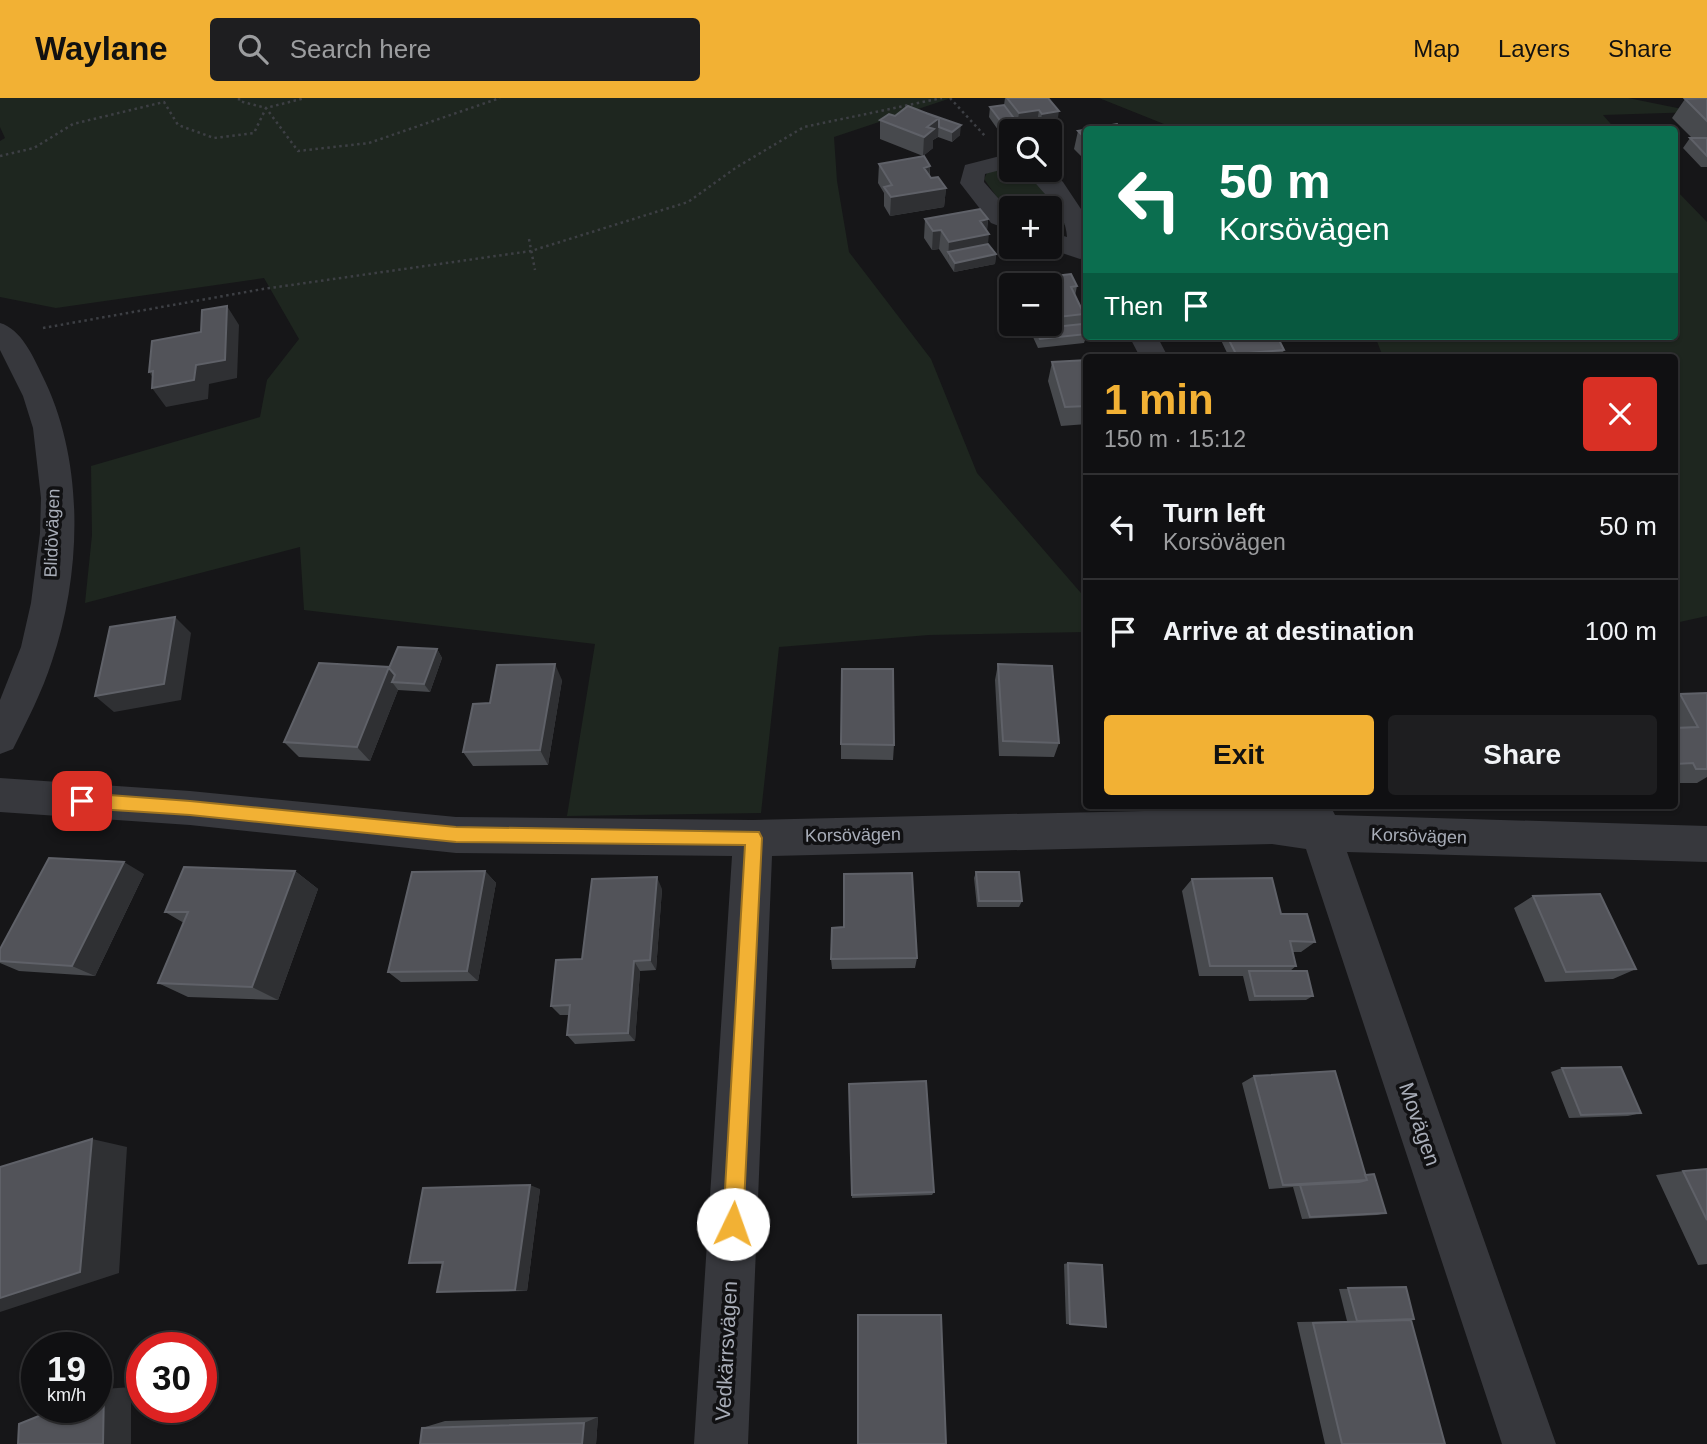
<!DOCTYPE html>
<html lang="en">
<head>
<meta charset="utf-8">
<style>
	:root { --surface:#101012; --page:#1e1e20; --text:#f1f3f6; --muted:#9c9d9f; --line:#303032; --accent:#f2b134 }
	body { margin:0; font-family:Helvetica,sans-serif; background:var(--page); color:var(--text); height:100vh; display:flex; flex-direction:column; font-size:26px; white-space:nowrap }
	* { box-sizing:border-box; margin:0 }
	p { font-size:23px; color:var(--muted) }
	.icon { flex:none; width:38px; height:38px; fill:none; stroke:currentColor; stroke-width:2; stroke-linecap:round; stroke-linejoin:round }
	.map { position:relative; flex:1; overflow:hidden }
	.details { position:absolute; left:1083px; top:256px; width:595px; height:455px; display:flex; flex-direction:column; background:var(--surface); border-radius:7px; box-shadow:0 2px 5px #0004,0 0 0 2px var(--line) }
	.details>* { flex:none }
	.top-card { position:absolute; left:1083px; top:28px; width:595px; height:214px; border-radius:7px; box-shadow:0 2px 5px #0004,0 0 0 2px var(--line); background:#0b6e4f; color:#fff; overflow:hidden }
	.tools { position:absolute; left:999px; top:21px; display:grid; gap:14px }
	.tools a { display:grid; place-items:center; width:63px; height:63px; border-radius:7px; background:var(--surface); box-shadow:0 2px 5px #0004,0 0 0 2px var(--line); font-size:35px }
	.speed { position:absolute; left:21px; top:1234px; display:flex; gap:14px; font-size:35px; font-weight:700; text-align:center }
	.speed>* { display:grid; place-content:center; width:91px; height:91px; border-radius:50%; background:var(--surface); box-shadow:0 2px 5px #0004,0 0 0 2px var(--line); line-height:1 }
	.speed small { font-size:18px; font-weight:400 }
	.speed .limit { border:10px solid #d22; background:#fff; color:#111 }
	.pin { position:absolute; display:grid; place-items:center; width:60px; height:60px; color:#fff; margin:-30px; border-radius:14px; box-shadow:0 4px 10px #0006 }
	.me { position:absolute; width:77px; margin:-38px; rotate:3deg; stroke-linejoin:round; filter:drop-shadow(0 0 5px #0008) }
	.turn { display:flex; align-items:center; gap:24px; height:147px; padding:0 21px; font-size:32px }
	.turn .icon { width:91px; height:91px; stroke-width:2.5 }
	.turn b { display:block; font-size:49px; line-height:60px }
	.then { display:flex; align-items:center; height:66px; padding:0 21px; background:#0003; gap:14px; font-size:26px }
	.round { display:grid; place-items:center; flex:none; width:74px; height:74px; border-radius:7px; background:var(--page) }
	.headline { display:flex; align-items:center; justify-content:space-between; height:119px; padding:0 21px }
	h1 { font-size:42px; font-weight:800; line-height:52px; color:var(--accent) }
	.primary-button { display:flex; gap:14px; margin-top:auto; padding:14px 21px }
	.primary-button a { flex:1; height:80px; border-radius:7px; background:var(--accent); color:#111; font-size:28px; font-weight:800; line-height:80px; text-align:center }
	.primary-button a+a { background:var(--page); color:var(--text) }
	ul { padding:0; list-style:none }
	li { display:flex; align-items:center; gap:21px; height:105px; padding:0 21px; border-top:2px solid var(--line) }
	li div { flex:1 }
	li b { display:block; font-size:26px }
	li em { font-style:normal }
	header { display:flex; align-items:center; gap:42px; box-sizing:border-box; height:98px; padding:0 35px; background:var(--accent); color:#111 }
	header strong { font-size:33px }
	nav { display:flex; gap:38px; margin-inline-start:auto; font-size:24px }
	.search { width:490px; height:63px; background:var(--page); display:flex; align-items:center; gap:18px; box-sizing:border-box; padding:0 24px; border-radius:7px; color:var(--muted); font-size:26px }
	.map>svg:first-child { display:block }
	.green { fill:#1e261f }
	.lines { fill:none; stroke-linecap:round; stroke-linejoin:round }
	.path { stroke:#3d3f44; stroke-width:2.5; stroke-dasharray:2.5 3.5; stroke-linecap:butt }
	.minor { fill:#37383d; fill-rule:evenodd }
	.wall { fill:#47494d }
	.shaded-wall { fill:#2f3033 }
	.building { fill:#525359; stroke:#5f6168; stroke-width:2 }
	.route { fill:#f2b134; stroke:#9d7322; stroke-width:2 }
	.labels { text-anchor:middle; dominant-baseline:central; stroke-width:7; stroke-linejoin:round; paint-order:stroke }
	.street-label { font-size:18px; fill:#a8adb8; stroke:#111113 }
	.near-street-label { font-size:21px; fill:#a8adb8; stroke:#111113 }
</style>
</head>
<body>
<header>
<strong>Waylane</strong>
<div class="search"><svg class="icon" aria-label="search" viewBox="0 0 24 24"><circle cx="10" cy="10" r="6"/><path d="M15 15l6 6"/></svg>Search here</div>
<nav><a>Map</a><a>Layers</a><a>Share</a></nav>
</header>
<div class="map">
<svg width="1707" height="1346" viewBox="0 0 1707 1346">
	<rect width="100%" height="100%" fill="#161618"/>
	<path class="green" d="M0,0H951L834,39L837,83L849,154L931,261L977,375L1087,502V534L929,537L779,549L761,715L567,718L595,546L304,512L300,449L85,505L92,437L91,368L260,319L267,282L299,241L264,180L56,210L0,199V43L5,40L0,29Z
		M1099,0H1628L1697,14L1603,17L1616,32H1179Z
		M1011,67L1012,72H1031L1036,74L1067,126L1050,132V110H1012L1011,119L984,81L987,75Z
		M1675,91L1707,124V518L1675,525V259H1383L1375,238H1675Z"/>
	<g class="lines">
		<path class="path" d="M239,0V3L266,10L298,53L369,45L500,0
			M950,0L985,38
			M0,58L34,50L73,26L164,4L178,27L214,40L254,35L266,10L305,0
			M529,141L535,172
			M43,230L263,191L531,153L688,104L737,69L804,29L942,0"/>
		<path class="minor" d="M1012,55V69L985,76L984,84L1012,116V133L991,125L960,85L965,67Z
			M1050,71L1063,84L1087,120V159L1080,161L1044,149H1050V134L1067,139C1066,111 1040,94 1025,72Z
			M0,225C21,231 33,258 42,277C85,362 82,474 52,563C42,594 27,623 13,651L0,656V602L21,549L31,505L40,435L41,400L33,330L23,298L0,252Z
			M1129,238H1157L1168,259H1140Z
			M0,680L190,693L456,719L753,722L1272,710L1294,713L1296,707H1330L1335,717L1707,728V764L1347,754L1556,1346H1502L1306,751L1272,746L772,758L748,1346H694L732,758L456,755L190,727L0,714Z"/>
	</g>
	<path class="wall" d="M1005,0H1048L1056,32L1038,33L1036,31L1020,33H1012L1003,39L989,19L990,9L1004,7Z
		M1707,0V69H1701L1683,50L1690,40H1692L1672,20L1685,1Z
		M908,8L960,37L952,44L938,39L933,42V50L923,58L880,41V22L895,18Z
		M1087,32V64L1074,51L1078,33Z
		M879,66L930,68V79L946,90L944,109L890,118L884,108V95L878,85Z
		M925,121H988L987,133L988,146L996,156L995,166L954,174L939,151L932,152L924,140Z
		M1012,183L1077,188L1075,198L1084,216L1082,226L1087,236L1084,245L1038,250L1027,226H1050V187H1012V208L1009,202Z
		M1219,238H1277L1284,252L1281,259H1229Z
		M1087,262V326L1061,328L1048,283L1052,264Z
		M437,551L442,560L430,594L398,592L370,663L299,659L284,644L389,569Z
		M998,566L1059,645L1054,659L999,658L995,582Z
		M562,582L548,667L473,668L463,654L490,605Z
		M1707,595V679L1697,685H1675V599L1680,596Z
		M841,646L894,647L893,662L841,661Z
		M295,773L318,791L278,902L188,899L158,885L184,825L165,814Z
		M485,773L496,785L478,883L401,884L388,874Z
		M976,774L1022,803L1019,809H977L974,780Z
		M144,776L95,878L19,873L0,865V851Z
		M1192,781L1281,816L1315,844L1301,854H1293L1296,868L1290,873L1313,898L1306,902L1249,903L1243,878H1199L1182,793Z
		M662,791L656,872L640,873L635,943L575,946L567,937L569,917H560L551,908L582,861Z
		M1533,798L1636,871L1613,881L1545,884L1514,810Z
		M917,860L915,870L832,871L831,861Z
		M1562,970L1641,1015L1628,1018L1569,1020L1551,974Z
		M1254,978L1365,1077L1386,1115L1377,1117L1302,1121L1293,1089L1269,1091L1242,985Z
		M849,986L934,1094L932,1097L852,1100Z
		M1707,1071V1166L1698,1167L1656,1077L1683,1073Z
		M540,1091L527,1193L437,1194L442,1166H424L409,1165Z
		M1068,1165L1106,1229L1066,1226L1064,1166Z
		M1406,1189L1399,1222L1445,1346H1325L1297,1224L1349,1223H1347L1339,1191Z
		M598,1319L596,1346L422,1330L445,1323Z"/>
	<path class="shaded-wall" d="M1039,12L1036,31L1020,33H1012V37L1003,39L1005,29L1017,27L1019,15Z
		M1059,13L1056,32L1039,33L1042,16Z
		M939,20L938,39L933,42V50L923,58L924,39L927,29Z
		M961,27L960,37L952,44V34Z
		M930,68L929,87L924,70Z
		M946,90L944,109L890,118L891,99Z
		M988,121L986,137L989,136L987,155L948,154V163L949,144L980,123Z
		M941,132L939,151L932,152L933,133Z
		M996,156L995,166L954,174L955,165Z
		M227,208L239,227L237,280L209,286L208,301L166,309L152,290L159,289L149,274L196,267Z
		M175,519L191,535L181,602L114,614L95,598Z
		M437,551L442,560L430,594L424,586Z
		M555,566L562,582L548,667L540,652Z
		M389,569L400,584H392L398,592L370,663L357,649Z
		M124,764L144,776L95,878L72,868Z
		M295,773L318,791L278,902L252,889Z
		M485,773L496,785L478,883L467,873Z
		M657,779L662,791L656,872L650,862Z
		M634,863L640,873L635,943L628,935Z
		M92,1041L127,1049L119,1175L0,1214V1200Z
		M530,1087L540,1091L527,1193L515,1192Z
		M131,1289V1346H103L104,1291Z
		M598,1319L596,1346H582L584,1325Z"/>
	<path class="building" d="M1007,0H1048L1059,13L1042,16L1039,12L1019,15Z
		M1707,0V23L1685,1Z
		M1004,7L1019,27L1005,29L990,9Z
		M908,8L939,20L927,29L934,31L924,39L880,22L889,16L895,18Z
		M926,15L961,27L952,34L939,29V20Z
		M1117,26L1121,32H1087V42L1078,33Z
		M1690,40H1707V58Z
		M924,58L930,68L924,70L931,80L938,79L946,90L891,99L884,89L892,87L879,66Z
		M980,111L988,121L980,123L989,136L949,144L941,132L933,133L925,121Z
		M988,146L996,156L955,165L948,154Z
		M1071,176L1077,188L1071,189L1084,216L1050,220V187H1014L1012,183Z
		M227,208L225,262L196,267L194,282L152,290L153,273L149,274L152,243L201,234L202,212Z
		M1082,226L1087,236L1040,241L1035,231Z
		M1277,238L1284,252L1236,256L1229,242Z
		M1087,262V308L1065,309L1052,264Z
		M175,519L164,586L95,598L110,529Z
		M398,549L437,551L424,586L392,584L395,577L389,570Z
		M319,565L389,569L357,649L284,644Z
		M555,566L540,652L463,654L473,606L490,605L497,567Z
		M998,566L1052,568L1059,645L1003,643Z
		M842,571H893L894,647L841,646Z
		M1707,595V671H1696L1693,665L1675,666V630L1698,629L1680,596Z
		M49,760L124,764L72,868L0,863V851Z
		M184,769L295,773L252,889L158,885L188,814H165Z
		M485,773L467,873L388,874L412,774Z
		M976,774H1019L1022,803H979Z
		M912,775L917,860L831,861L832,830L844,829V776Z
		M657,779L650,862L634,863L628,935L567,937L570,907L551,908L556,862L582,861L592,781Z
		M1272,780L1281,816H1307L1315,844L1290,843L1296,868H1210L1192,781Z
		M1600,796L1636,871L1566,874L1533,798Z
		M1249,873H1307L1313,898H1255Z
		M1621,969L1641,1015L1581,1017L1562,970Z
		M1335,973L1367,1082L1283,1087L1254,978Z
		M926,983L934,1094L852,1097L849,986Z
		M92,1041L80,1174L0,1200V1069Z
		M1707,1071V1122L1683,1073Z
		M1374,1076L1386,1115L1310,1119L1300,1087L1359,1084L1367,1082L1365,1077Z
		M530,1087L515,1192L437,1194L443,1164L409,1165L423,1090Z
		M1068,1165L1102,1167L1106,1229L1070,1226Z
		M1406,1189L1414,1221L1357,1223L1348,1190Z
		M858,1217H941L946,1346H858Z
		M1411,1222L1445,1346H1342L1313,1225Z
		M104,1291L103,1346H18L19,1326L61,1309H96V1295Z
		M584,1325L582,1346H420L422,1330Z"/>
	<path class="route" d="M82,695L190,703L456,729L759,734L762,740L743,1126L740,1133L733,1136L726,1133L723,1126L745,747L456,744L190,717L82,710L76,708L73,703L76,698Z"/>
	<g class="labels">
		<g class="street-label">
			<text transform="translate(52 435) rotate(-88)">Blidövägen</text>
			<text transform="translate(853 737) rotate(-1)">Korsövägen</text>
			<text transform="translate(1419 738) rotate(2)">Korsövägen</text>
		</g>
		<g class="near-street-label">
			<text transform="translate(1420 1026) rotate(71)">Movägen</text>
			<text transform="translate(726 1253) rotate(-87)">Vedkärrsvägen</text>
		</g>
	</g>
</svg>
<div class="tools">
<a><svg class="icon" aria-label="search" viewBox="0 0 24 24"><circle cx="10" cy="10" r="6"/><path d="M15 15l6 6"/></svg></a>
<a>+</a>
<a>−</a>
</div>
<div class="speed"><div>19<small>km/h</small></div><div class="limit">30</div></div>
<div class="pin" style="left:82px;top:703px;background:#d93025"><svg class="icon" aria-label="arrive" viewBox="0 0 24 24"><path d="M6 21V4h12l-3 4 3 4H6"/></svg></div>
<svg class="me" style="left:733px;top:1126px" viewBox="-20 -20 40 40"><circle r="19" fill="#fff"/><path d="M0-13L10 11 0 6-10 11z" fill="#f2b134"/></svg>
<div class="top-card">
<div class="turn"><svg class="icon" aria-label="left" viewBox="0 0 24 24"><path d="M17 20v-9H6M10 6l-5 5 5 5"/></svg><div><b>50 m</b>Korsövägen</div></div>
<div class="then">Then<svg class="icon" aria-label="arrive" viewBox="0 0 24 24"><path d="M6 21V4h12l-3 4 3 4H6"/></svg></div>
</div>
<section class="details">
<div class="headline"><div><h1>1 min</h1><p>150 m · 15:12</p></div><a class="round" style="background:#d93025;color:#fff"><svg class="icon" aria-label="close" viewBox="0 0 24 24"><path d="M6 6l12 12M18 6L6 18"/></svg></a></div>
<ul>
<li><svg class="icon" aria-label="left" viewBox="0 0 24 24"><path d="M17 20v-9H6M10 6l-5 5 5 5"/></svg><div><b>Turn left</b><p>Korsövägen</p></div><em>50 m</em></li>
<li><svg class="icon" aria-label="arrive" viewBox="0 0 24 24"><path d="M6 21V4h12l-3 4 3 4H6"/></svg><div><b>Arrive at destination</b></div><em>100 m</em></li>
</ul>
<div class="primary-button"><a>Exit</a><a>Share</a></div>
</section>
</div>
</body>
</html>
